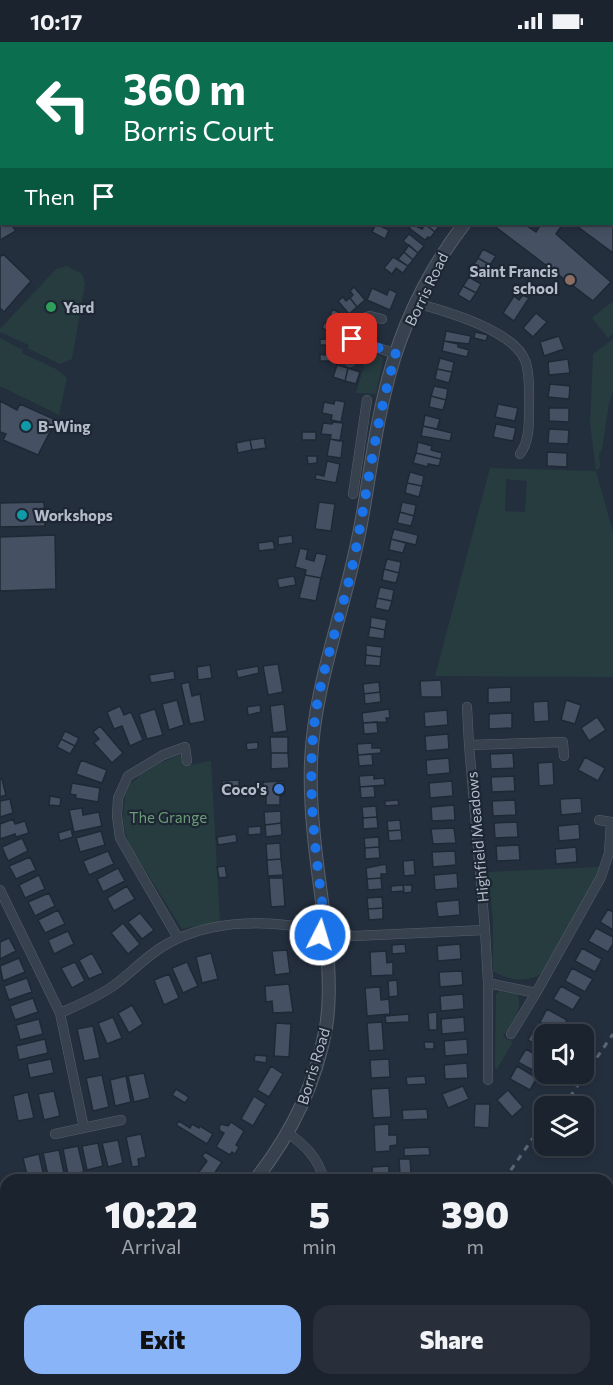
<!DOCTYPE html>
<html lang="en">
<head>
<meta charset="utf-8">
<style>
	:root { --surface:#1b232e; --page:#282f3a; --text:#f1f3f6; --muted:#a0a4aa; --line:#39404a; --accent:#8ab4f8 }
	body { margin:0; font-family:Commissioner,sans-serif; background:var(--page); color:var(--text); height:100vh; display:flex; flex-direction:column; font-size:22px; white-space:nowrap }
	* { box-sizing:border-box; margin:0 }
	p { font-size:20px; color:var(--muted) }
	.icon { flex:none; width:33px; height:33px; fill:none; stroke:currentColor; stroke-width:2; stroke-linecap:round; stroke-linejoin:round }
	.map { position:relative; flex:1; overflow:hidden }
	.panel { position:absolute; left:0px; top:1132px; width:614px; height:212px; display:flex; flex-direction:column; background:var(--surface); border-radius:18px 18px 0 0; box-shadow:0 3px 9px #0003,0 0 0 2px var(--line) }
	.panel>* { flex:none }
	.hud { position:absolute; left:0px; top:0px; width:614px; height:183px; box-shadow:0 3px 9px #0003,0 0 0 2px var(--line); background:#0b6e4f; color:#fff; overflow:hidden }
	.controls { position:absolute; left:534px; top:982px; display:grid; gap:12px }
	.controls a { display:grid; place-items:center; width:60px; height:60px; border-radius:12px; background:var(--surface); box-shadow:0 3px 9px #0003,0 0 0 2px var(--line); font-size:30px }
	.pin { position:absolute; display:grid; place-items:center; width:51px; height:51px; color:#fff; margin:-26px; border-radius:12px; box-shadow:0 3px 9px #0006 }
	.me { position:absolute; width:66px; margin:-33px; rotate:5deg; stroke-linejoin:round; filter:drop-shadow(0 0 4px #0008) }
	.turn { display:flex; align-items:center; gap:21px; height:126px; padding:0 24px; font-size:27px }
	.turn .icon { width:78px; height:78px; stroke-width:2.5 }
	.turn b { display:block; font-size:42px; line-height:51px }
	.then { display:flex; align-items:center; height:57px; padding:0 24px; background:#0003; gap:12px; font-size:22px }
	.eta { display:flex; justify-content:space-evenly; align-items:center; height:102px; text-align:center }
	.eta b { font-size:36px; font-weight:800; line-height:42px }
	.action { display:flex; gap:12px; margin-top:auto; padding:12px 24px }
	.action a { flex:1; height:69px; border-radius:18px; background:var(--accent); color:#111; font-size:24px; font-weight:800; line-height:69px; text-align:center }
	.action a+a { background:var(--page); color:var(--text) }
	.status { display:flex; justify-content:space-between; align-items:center; height:42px; padding:0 30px; background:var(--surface); direction:ltr }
	.status svg { height:16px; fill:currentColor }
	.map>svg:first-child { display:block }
	.green { fill:#263c3f; fill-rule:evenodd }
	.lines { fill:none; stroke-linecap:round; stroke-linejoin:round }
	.stream { stroke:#394c67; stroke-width:3 }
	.building { fill:#455162; stroke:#1f2835; stroke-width:1.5 }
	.minor-casing { stroke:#565f6c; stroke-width:10 }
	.tertiary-casing { stroke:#565f6c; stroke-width:14 }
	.minor { stroke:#38414e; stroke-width:9 }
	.tertiary { stroke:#38414e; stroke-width:12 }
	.rail { stroke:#5a6575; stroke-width:3; stroke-dasharray:6 6; stroke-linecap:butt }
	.route { stroke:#1a73e8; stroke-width:10; stroke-dasharray:0 18 }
	.education-dot { fill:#8d6e63; stroke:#1d2633; stroke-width:2 }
	.leisure-dot { fill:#2e9e5b; stroke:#1d2633; stroke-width:2 }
	.culture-dot { fill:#0f9aa8; stroke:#1d2633; stroke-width:2 }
	.shop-dot { fill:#3f7fe0; stroke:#1d2633; stroke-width:2 }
	.labels { text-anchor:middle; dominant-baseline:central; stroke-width:4.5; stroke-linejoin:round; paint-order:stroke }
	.poi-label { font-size:15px; font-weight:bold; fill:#b4bcc9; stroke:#1d2633; text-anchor:start }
	.street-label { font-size:15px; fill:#b4bcc9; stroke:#1d2633 }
	.park-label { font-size:15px; fill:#6b9a76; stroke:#1d2633 }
</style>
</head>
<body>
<div class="status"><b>10:17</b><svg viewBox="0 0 49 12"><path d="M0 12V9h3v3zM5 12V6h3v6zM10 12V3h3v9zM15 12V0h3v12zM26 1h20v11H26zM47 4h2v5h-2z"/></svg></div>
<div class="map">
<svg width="613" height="1343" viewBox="0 0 613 1343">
	<rect width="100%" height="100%" fill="#242f3e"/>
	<path class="green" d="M67,224L82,232L85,242L72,317L60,322L27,306L29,303L0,290V287L56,227Z
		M613,259V292L608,296L592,276Z
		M0,296L23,308L22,311L56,327L67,336L59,373L0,344Z
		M613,297V350L609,361L602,407L599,412L600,425L596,429L613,490V635L435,634L490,426L596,429L590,381L593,312ZM506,437L527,439L525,470L505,469Z
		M374,310L382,315L383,318L376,352L356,351L367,314Z
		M180,713L184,724L211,719L220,880L182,887L128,801L123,779L125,754L130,743L141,732L160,721Z
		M600,825L592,844L541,932C526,941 507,938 493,929V879L488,830Z
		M500,949L517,952C525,966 510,982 503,995L513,1000L497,1027L495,1025L496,952Z"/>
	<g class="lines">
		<path class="stream" d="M215,1338L217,1343"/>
	</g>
	<path class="building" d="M320,0H361L317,2Z
		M0,35L2,38L0,102Z
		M0,161L2,182H11L16,189L0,198Z
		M376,182L389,188L385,197L372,190Z
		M412,182L422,187L425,182L435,190L430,196L428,195L425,198L409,186Z
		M425,182H438L440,183L435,190Z
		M494,182H524L536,190L541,182H563L556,192L611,240L593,259L493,183Z
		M574,182H611L613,184V211Z
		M409,192L424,204L418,211L403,199Z
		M409,203L418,211L413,218L404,210Z
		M483,207L496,214L490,223L478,216Z
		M404,210L413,218L408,224L398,217Z
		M3,212L31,239L4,270L0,266V215Z
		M393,215L408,224L403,231L396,226L392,232L384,226Z
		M478,216L490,223L485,232L472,225Z
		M469,235L481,242L476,251L463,244Z
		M463,244L476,251L470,260L458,253Z
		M354,245L365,258L357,265L350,256L353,253L350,249Z
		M372,246L387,253L389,247L397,251L390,268L367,258Z
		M523,253L529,256L514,279L503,271L514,254L519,258Z
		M343,255L346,259L350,256L357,265L349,272L338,259Z
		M333,267L348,276L342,285L332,279L335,275L330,272Z
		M536,271L547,280L533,295L523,286Z
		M332,279L342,285L336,294L322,286L325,280L330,283Z
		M446,289L471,294L469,302L444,299Z
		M475,290L488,293L486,299L474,296Z
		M559,294L564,307L544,314L540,300Z
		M320,297L337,298V308H326V303H320Z
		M444,299L458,302V305L469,308L467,315L442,309Z
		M326,308H337V319H320V312L325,313Z
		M440,316L454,320L452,330L437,327Z
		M568,317L570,331L549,333L548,320Z
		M337,323L348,326L345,339L333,335Z
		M348,326L360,330L356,342L345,339Z
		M437,327L452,330L449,341L435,337Z
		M550,342L570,344L569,357L548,355Z
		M434,344L448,347L446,358L431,354Z
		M431,354L446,358L443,368L429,365Z
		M335,358L345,360L341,380L331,378L332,373L322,371L324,360L334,362Z
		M0,359L17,368L20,362L56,378L38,413L3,398L6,392L0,390Z
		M498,362L518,366L515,379L495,375Z
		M549,366H569V380L549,379Z
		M425,373L440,377L437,387L423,384Z
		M333,380L343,381L340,399L330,397L331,393L321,392L323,381L332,382Z
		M496,382L516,386L513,399L493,395Z
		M423,384L452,391L450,399L421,394Z
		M549,387L569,388L568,402L548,401Z
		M302,390H316V398H302Z
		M264,396L266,406L252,408L250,398Z
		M330,397L343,399L341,416L327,414Z
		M250,398L252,408L238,411L236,401Z
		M418,400L432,404L431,408L442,411L441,417L416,411Z
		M547,410L567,411V425L547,424Z
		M416,411L441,417L439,424L428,422V425L413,421Z
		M307,414H317V421L308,422Z
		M327,419L340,422L336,441L315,437L316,432L324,434Z
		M410,430L424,434L422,444L407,441Z
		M407,441L422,444L419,455L405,451Z
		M44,460L45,484L0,485V461Z
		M319,460L335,462L331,489L315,487Z
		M402,460L416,463L414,474L400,470Z
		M400,470L414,474L411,484L397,481Z
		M394,487L418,493L416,503L391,497Z
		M55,493L56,547L0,549V495Z
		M292,493L293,501L278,503V495Z
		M391,497L406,501L403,511L389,508Z
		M273,499L275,507L259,509L258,501Z
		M300,506L308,508L306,517L314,519L316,511L327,513L321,536L305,533L306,528L295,525Z
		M387,517L401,520L399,531L384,527Z
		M384,527L399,531L396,541L382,538Z
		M305,533L321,536L316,559L299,556Z
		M294,534L296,543L279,546L277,537Z
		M380,545L394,548L392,559L377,556Z
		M377,556L392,559L389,569L375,566Z
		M371,575L387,578L385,588L370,585Z
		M370,585L385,588L384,597L368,595Z
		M366,603L382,605L381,615L366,613Z
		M366,613L381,615L380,624L365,623Z
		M278,622L283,650L268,653L263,624Z
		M210,623L212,636L198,638L197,625Z
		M258,624L259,631L238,636L236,628Z
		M174,629L175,637L151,641L149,633Z
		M441,638L442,655H421L420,639Z
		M189,640L192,654L200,652L205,679L190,682L181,642Z
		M379,640L380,650L364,652L363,642Z
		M511,645V660L488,661V646Z
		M380,650L381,660L365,662L364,652Z
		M177,658L184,683L169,688L162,662Z
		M566,658L581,663L575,682L561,678Z
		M548,659L549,679L534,680L533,660Z
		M284,662L287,689L273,691L270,664Z
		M260,663L261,670L248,673L247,665Z
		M120,664L124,673L131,670L143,698L130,704L122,684L114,687L107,670Z
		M155,667L163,693L147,697L139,672Z
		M389,667L390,676H386L387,680L363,681L362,671Z
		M447,668L448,683L425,685L424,670Z
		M512,671V686L489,687V672Z
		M597,675L606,688L589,699L581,686Z
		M377,680L378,691L364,692L363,681Z
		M100,684L123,711L112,721L94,701L99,697L93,690Z
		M65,689L79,696L75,704L61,697Z
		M448,692L449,707L426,709L425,694Z
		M270,695H288V711H271Z
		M61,697L75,704L70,712L57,705Z
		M258,700V707L247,708L246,701Z
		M372,701V706H381V711L358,713L357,702Z
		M271,711H288L289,726L271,727Z
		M513,711L514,726L491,727L490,712Z
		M372,712L373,723L359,724L358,713Z
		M585,715L605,726L598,739L578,728Z
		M449,716L450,731L427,733L426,718Z
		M81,718L107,728L102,741L76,732Z
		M553,720L554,743L539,744L538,721Z
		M374,733V737L384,736L385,743L360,745L359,734Z
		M514,734L515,749L492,750L491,735Z
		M0,737H2L6,753L0,755Z
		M239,738V749L222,750V739Z
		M283,739L284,753H280V763H266V754H263V740Z
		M452,739L453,754L430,756L429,741Z
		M72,741L100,746L98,760L75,756L76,753L70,752Z
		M374,744L375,755L361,756L360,745Z
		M50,754L61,756L60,764L49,763Z
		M581,756L582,771L561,773L560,757Z
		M10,757L13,771L0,775V759Z
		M398,758L399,763L385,764V759Z
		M515,758L516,773L493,774L492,759Z
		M454,763L455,778L432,779L431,765Z
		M376,764L377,775L363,776L362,765Z
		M82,766L83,773L99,770L102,784L74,790L69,768Z
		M281,769V781L265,783L264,770Z
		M377,775L378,786L363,787V776Z
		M13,777L15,782L25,779L29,791L16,795L15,792L0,797V782Z
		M400,778L401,788L388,789L387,779Z
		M517,780L518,795L495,796L494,781Z
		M281,781L282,793L266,795L265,783Z
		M579,782L580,797L559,799L558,784Z
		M261,784V792L248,793V785Z
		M454,786L456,801L433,802L431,787Z
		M71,787L73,795L60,799L58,791Z
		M401,788L402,798L389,799L388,789Z
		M101,789L105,803L80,810L76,796Z
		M236,792L237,800L218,803L217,795Z
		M379,795V805L365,806L364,796Z
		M22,796L28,809L8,819L2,805Z
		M280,801L281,817L267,818L266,802Z
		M519,803L520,818L497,819L496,804Z
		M379,805L380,816L365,817V806Z
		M576,805L577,820L556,822L555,807Z
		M108,809L114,822L89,833L83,819Z
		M455,809L456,823L433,825L432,810Z
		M30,815L36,828L16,837L9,824Z
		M281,817L283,833L268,834L267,818Z
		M414,818L415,833L404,834L403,819Z
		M386,822L387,832H381V836L367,837L366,826Z
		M225,824L227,835L219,836L217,825Z
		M118,826L125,839L103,850L97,837Z
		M457,831L458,846L435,848L434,833Z
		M39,833L45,847L25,856L19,843Z
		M269,836H283L285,864L271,865Z
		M381,836L382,847L368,848L367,837Z
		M403,843H412V850L404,851Z
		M403,843L404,849L391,850V844Z
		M127,844L135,857L114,869L107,856Z
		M49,851L55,864L35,874L28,860Z
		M382,855L383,866L368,867L367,856Z
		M459,858L460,873L438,875L436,860Z
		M383,866V877L369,878L368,867Z
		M608,867L613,870V888L600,880Z
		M58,868L65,882L45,891L38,878Z
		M140,871L154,888L142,897L128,880Z
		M123,881L140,902L128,912L111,891Z
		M596,886L613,895V902L608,910L588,899Z
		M68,889L74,902L54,912L48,898Z
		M9,896L16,909L0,917V900Z
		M405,902L406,911L392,912V903Z
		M460,902L461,917L438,919L437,904Z
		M582,906L602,917L595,930L575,919Z
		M287,908L290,931L275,933L272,909Z
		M386,909L387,921L393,920V933L371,934L370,910Z
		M92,911L103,931L89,937L79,918Z
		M211,911L218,937L202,941L196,915Z
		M19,916L25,930L3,939L0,924Z
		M75,920L85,939L72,946L61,926Z
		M187,920L198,944L183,951L172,926Z
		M572,926L593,937L585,950L565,939Z
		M462,929L463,943L440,945L439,930Z
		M169,932L179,956L164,963L154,938Z
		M27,936L32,950L9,958L4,944Z
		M397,938L398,954L389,955L388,939Z
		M289,942L293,970L273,971L272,959L266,960L265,944Z
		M561,944L581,955L573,968L553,957Z
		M380,945L381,958L389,957L390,972L367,974L365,946Z
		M463,952L464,967L441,969L440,954Z
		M33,956L38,970L15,978L10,964Z
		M132,963L143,982L129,991L118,971Z
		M547,967L567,978L560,991L540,980Z
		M437,970V988H429L428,971Z
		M409,972V980L386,981L385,974Z
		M113,975L122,996L107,1002L98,981Z
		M464,975L465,990L442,992L441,977Z
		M39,977L43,992L20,998L16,983Z
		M382,980L384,1008L369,1009L367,981Z
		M276,981L291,982L289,1015L274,1014Z
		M93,984L100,1016L84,1019L77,987Z
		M535,985L549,993H544V1008L528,998Z
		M45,997L48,1011L19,1018L16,1004Z
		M467,997L468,1012L445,1014L444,999Z
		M424,1000H434V1007H425Z
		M526,1007L544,1017L538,1031L518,1020Z
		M255,1013L267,1014L266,1021L254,1019Z
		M51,1017L54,1031L30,1036L27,1022Z
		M389,1017L390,1035L371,1036L370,1018Z
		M467,1021L468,1036L445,1037L444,1023Z
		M271,1024L283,1032L269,1055L257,1048Z
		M517,1024L537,1036L530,1048L510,1037Z
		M144,1031L150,1056L134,1060L128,1034Z
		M102,1033L109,1065L93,1069L86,1036Z
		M126,1034L131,1060L115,1064L110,1038Z
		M425,1034L426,1042L407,1043L406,1035Z
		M463,1044L469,1057L448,1066L442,1052Z
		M389,1046L391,1075L373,1076L371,1047Z
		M176,1047L189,1055L185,1061L172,1053Z
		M508,1048L523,1065L512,1075L497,1058Z
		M54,1049L60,1074L44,1078L38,1052Z
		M28,1050L34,1076L18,1079L13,1054Z
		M254,1054L266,1062L253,1084L241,1077Z
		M475,1062H490L489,1086L474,1085Z
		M427,1067L428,1077L403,1078L402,1068Z
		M179,1079L190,1086L192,1082L199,1086L200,1084L213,1092L207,1102L176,1083Z
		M231,1080L244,1089L236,1103L239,1105L235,1112L232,1110L230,1113L216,1105L224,1091L220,1089L219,1085L221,1082L228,1084Z
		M389,1082V1093H397V1103L390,1104V1109L375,1110L374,1083Z
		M141,1092L146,1115L138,1117L139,1124L132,1125L126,1095Z
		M118,1098L123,1121L108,1125L102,1101Z
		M98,1101L103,1124L87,1128L82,1104Z
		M78,1104L84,1130L68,1133L63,1107Z
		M429,1105L430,1113L404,1114V1106Z
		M59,1108L64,1131L48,1134L43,1111Z
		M205,1110L222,1120L210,1138H193L207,1119L202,1114Z
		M39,1112L44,1135L28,1138L23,1116Z
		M399,1117H410L411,1131L400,1132Z
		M389,1124V1132H395V1138H400H373L372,1125Z
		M0,1201V1203L5,1202L6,1221L0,1222Z
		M5,1319L6,1338H16L9,1343H0V1322Z
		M292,1338H299L306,1343H288Z
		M453,1338H476V1343H453Z"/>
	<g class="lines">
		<defs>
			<path id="minor" d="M416,261C445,269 517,289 526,321C530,334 529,350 529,363C529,379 530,399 520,412
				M352,297L396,312
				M350,320L352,297L361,277L370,274L382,277
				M353,452L367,358
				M467,665L469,703
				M0,848L60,971L84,1086
				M485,888L469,703L563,700L564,714
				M334,891L354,894L485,888L488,941L536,951L601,835L609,811L611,780L599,778
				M178,896L120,796L117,774L118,756L128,734L163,713L185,705L187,719
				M488,941V1038
				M60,971C78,963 96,956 113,944C131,931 147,913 167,902C212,877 271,877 320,889
				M511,992L536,951
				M288,1091C306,1104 318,1116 324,1138
				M55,1092L121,1078
				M0,1247H6
				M0,1267H6
				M0,1285L6,1288
				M416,1338L417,1343
				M251,1343L255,1338"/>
			<path id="tertiary" d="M539,2L540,0
				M320 889a7 7 0 1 1 14 0a7 7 0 1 1-14 0Z
				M325,882C318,828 309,774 311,719C314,649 339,583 354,515C367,462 371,407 384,354C398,291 426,232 464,182
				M255,1138C290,1094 316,1041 326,985C331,956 328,926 327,897
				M108,1343L110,1338"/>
		</defs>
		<use href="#minor" class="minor-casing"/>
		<use href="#tertiary" class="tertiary-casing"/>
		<use href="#minor" class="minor"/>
		<use href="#tertiary" class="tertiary"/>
		<path class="rail" d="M563,1065L613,992
			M504,1138L544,1080
			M363,1343L367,1338"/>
	</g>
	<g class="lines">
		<path class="route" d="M320,893V886L325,882C315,807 304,733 318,657C328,608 345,561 355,512C368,445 376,378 396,312L352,297"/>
	</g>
	<circle class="education-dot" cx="570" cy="238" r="6"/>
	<circle class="leisure-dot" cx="51" cy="265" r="6"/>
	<g class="culture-dot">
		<circle cx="26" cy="384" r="6"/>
		<circle cx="22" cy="473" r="6"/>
	</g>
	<circle class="shop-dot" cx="279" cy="747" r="6"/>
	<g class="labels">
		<g class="poi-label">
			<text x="558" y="229" text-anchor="end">Saint Francis<tspan x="558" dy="17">school</tspan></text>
			<text x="63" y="265">Yard</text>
			<text x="38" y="384">B-Wing</text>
			<text x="34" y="473">Workshops</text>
			<text x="267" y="747" text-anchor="end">Coco's</text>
		</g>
		<g class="street-label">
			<text transform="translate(426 247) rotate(-64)">Borris Road</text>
			<text transform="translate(477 795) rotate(-95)">Highfield Meadows</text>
			<text transform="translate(313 1024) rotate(-73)">Borris Road</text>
		</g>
		<g class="park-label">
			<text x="168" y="775">The Grange</text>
		</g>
	</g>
</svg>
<div class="controls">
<a><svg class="icon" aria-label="sound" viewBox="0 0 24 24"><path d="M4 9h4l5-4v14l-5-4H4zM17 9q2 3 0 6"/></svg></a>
<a><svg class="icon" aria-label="layers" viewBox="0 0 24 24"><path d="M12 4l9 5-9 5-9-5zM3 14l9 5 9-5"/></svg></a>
</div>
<div class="pin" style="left:352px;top:297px;background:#d93025"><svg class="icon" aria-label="arrive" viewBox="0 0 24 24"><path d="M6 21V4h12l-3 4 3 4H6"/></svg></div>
<svg class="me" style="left:320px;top:893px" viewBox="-20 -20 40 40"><circle r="17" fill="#1a73e8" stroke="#fff" stroke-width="3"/><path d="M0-11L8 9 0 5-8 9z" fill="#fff"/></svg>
<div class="hud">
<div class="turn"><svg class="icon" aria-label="left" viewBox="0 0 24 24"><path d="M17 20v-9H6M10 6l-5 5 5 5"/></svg><div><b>360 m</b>Borris Court</div></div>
<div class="then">Then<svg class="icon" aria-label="arrive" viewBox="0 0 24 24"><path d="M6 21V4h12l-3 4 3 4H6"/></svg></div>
</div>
<section class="panel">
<div class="eta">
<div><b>10:22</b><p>Arrival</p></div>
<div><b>5</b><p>min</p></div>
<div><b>390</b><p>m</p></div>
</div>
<div class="action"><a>Exit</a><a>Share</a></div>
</section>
</div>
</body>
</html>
